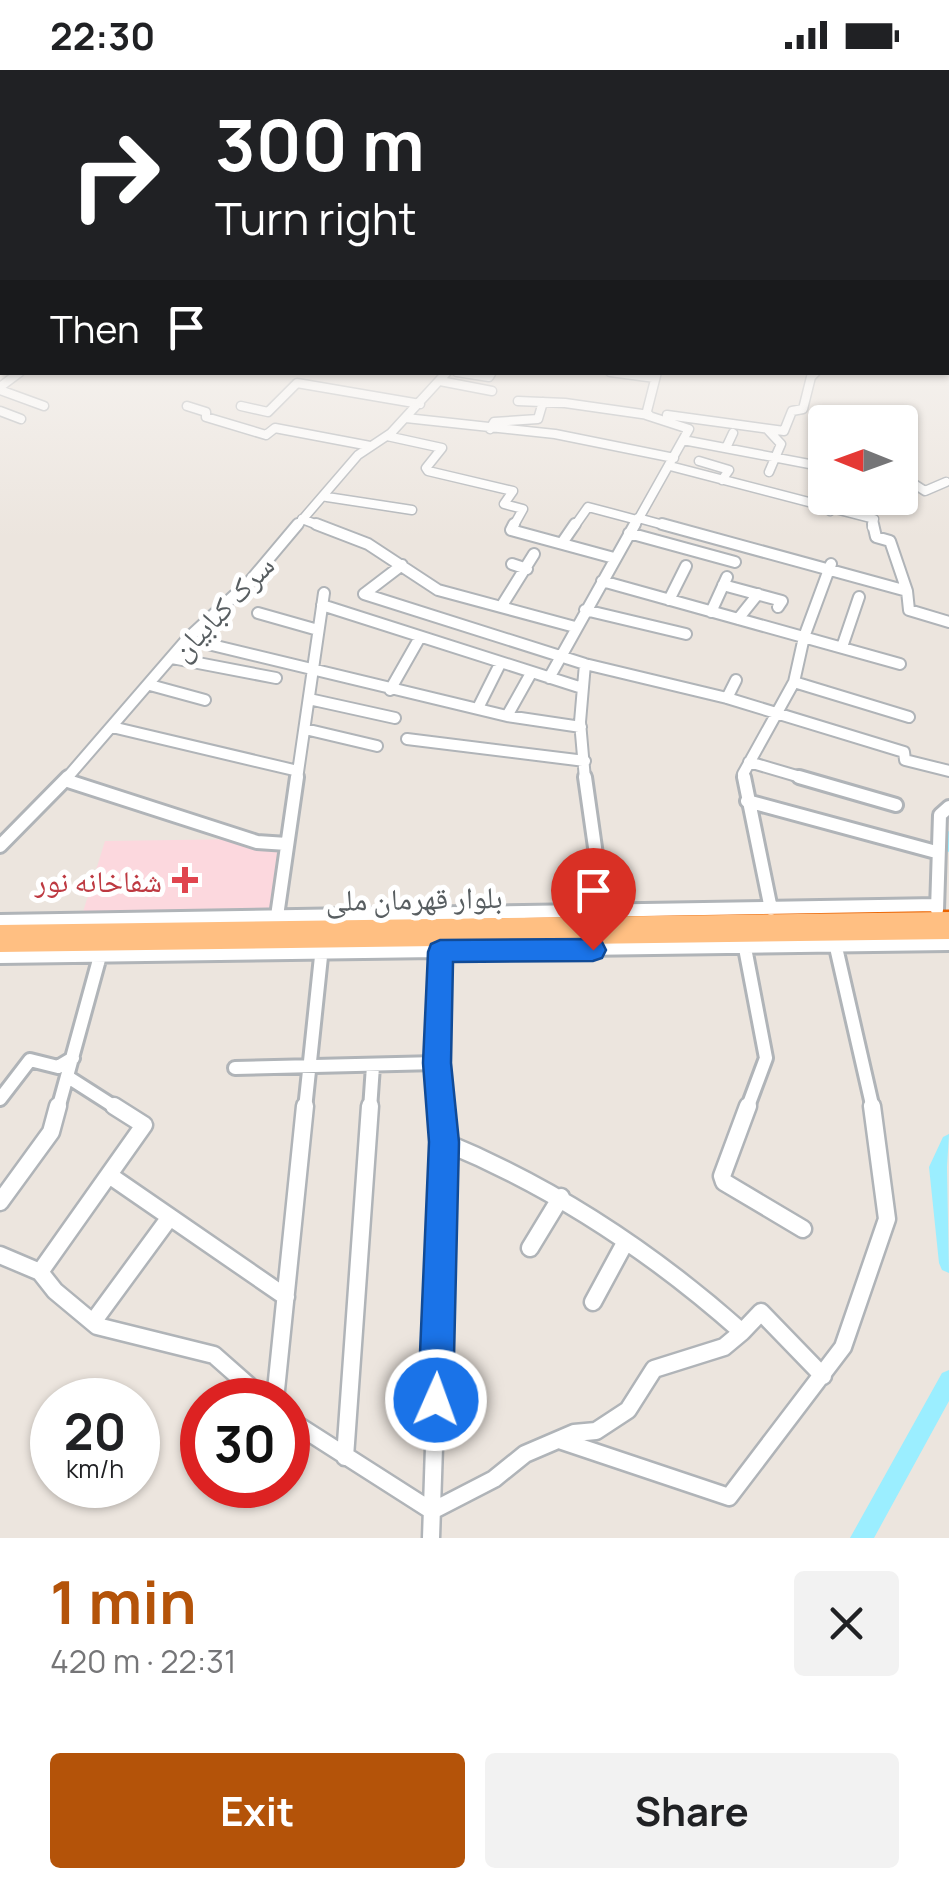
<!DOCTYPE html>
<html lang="en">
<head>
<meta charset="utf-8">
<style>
	:root { --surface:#fff; --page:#f2f2f2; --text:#202124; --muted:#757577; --accent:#b45309 }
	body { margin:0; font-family:Manrope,"Noto Naskh Arabic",sans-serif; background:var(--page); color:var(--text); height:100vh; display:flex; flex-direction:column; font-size:38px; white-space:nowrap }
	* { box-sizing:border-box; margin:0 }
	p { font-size:32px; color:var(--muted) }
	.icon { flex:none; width:55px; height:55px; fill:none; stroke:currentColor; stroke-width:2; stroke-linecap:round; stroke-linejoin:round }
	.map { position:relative; height:1468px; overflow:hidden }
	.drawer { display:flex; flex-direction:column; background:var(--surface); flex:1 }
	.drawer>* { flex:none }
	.top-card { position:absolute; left:0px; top:0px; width:950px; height:305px; box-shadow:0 2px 8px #0004; background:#202124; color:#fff; overflow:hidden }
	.needle { width:65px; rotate:271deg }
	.buttons { position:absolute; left:808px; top:335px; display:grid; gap:20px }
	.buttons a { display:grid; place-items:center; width:110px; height:110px; border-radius:10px; background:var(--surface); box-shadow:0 2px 8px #0004; font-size:50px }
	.speed { position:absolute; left:30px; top:1308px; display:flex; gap:20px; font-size:50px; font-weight:700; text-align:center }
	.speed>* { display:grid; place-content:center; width:130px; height:130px; border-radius:50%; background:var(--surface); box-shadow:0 2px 8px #0004; line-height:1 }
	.speed small { font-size:25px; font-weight:400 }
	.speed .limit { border:15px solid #d22; background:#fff; color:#111 }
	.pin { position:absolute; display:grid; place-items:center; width:85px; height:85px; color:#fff; margin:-102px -42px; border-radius:50% 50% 50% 0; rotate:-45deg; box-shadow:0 0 10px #0007 }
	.pin .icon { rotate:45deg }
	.me { position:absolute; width:110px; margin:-55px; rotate:2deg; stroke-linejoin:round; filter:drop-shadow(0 0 8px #0008) }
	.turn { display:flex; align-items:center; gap:35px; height:210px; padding:0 50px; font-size:45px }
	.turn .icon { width:130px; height:130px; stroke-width:2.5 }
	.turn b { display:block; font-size:70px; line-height:85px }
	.then { display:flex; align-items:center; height:95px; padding:0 50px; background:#0003; gap:20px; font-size:38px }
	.round { display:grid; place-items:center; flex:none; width:105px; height:105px; border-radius:10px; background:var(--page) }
	.overview { display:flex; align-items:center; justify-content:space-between; height:170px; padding:0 50px }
	h1 { font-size:60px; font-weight:700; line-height:75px; color:var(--accent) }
	.action { display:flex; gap:20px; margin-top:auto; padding:20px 50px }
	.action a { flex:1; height:115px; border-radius:10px; background:var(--accent); color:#fff; font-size:40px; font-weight:700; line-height:115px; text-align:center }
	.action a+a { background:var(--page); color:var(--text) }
	.status { display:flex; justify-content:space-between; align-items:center; height:70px; padding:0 50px; background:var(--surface); direction:ltr }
	.status svg { height:28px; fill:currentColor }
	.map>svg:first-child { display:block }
	.medical { fill:#fcd8de }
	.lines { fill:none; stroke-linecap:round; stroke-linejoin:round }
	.river { fill:#9beeff; fill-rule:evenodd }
	.minor-far3-casing { stroke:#b0b4b8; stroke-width:11 }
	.minor-far2-casing { stroke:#b0b4b8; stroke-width:14 }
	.minor-far1-casing { stroke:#b0b4b8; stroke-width:18 }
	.minor-casing { stroke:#b0b4b8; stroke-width:21 }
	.highway-casing { stroke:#ea6300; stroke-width:5 }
	.minor-far3 { stroke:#fff; stroke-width:8 }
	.minor-far2 { stroke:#fff; stroke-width:10 }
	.minor-far1 { stroke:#fff; stroke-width:12 }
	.minor { stroke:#fff; stroke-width:16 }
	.highway { fill:#ffbf82; fill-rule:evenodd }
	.route { fill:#1a73e8; stroke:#114b97; stroke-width:2.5 }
	.health-dot { fill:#e0444e; stroke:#fff; stroke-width:4 }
	.labels { text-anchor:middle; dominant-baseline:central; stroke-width:10; stroke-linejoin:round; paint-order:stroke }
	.street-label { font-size:30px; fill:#585e61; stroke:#fff }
	.health-label { font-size:30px; fill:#be3a42; stroke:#fff; text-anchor:end }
</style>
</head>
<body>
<div class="status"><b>22:30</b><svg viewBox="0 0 49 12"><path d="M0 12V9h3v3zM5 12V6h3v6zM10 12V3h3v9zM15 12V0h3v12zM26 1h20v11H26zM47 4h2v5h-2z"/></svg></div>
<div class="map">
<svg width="949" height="1468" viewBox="0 0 949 1468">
	<rect width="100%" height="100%" fill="#ece5de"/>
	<path class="medical" d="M243,769L282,776L272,843L82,845L105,771Z"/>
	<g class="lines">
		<path class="river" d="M949,761V782L944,780C941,774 941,769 944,763Z
			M949,1064L947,1097L949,1203L942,1200L939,1193L929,1097L943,1067Z
			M949,1300V1331L874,1468H850L942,1303Z"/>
		<defs>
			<path id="minor-far3" d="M457,302L489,307L492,302
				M610,302L655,308
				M440,311L492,321
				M0,317L20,302
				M0,320L44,336
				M518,331L565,333L649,345
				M187,336L206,342V347L266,365L275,358L370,376
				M241,336L268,342L297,313L420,334
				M0,341L21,349
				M667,345L784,361L792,341L803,339L811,307L816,302
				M406,348L555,364L674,388
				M490,359L494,352L538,349L543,332
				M768,360L781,374L769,402
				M387,366L442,378L426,398L428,401L513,421L504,434L523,439L513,457
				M683,370L825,397
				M726,378L733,363
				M699,391L729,400L722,410
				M670,396L874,449L872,457
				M900,412H911L925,421L946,412
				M327,427L412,440
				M830,441L839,428
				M638,448L671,457
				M302,449L323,457
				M296,457L358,385L391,363L447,302
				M574,457L588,437L637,450
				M634,457L689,359L646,345L657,302"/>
			<path id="minor-far2" d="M316,454L368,474L438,520L575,557
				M514,454L511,460L614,488
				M662,454L907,521L909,540L949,552
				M873,454L876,467L890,471L907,521
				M629,463L735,492
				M562,473L575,454
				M512,494L527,499
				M602,511L900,594
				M723,515L782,531L778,537
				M364,524L585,594L727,628L904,682L905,690L949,701
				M364,524L402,495
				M669,530L686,496
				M322,535L579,617
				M501,537L534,484
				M585,540L686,564
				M711,542L727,507
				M258,543L318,560
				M738,549L758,524
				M187,569L507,646L581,657
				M842,577L859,527
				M172,588L276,608
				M549,608L635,454
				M794,612L909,647
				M150,615L205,630
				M390,620L419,569
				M727,628L736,610
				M309,629L395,648
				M478,638L500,594
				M507,646L530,605
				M112,657L298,701
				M305,659L377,676
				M407,669L585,691
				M749,692L807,709
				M66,709L187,569L250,511L298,454
				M297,709L324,523
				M585,709L580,652L585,594
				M744,709L743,704L794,612L804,567L831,494"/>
			<path id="minor-far1" d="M585,707L605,848
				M744,707L771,839
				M799,707L896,735
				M65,710L257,772L287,774
				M747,731L936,782
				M0,776L68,707
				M937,840L940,745L949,737
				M277,846L297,707
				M0,851L937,835
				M835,873L873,1039
				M745,878L766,988L747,1039
				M441,882L437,993L441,1039
				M0,887L949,874
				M235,998L437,993
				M68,1007L118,1039
				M0,1029L30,990L58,997L73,988
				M58,1039L100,886
				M305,1039L322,877
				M370,1039L373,996"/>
			<path id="minor" d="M748,1036L722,1106L724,1112L803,1159
				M444,1072C556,1118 652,1182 742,1262L761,1242L823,1306
				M109,1105L286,1227
				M0,1132L51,1062L58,1036
				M530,1178L561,1127
				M0,1185L40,1202L55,1221L97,1256L214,1285L265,1330
				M40,1202L144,1055L114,1036
				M593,1232L626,1171
				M93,1252L170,1147
				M275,1330L305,1036
				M288,1349L432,1441L494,1409L525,1384L574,1363L596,1361L628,1340L654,1299L724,1277L742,1262
				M559,1370L729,1427L843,1277L887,1149L872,1036
				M345,1387L370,1036
				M431,1468L444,1072L441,1036"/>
			<path id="highway" d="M949,842V869L0,882V855Z"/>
		</defs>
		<use href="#minor-far3" class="minor-far3-casing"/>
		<use href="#minor-far2" class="minor-far2-casing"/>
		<use href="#minor-far1" class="minor-far1-casing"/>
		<use href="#minor" class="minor-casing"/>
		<use href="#highway" class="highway-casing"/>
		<use href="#minor-far3" class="minor-far3"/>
		<use href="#minor-far2" class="minor-far2"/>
		<use href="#minor-far1" class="minor-far1"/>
		<use href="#minor" class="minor"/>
		<use href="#highway" class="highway"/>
	</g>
	<linearGradient id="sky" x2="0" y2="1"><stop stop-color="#89cbf1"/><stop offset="0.56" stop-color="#f6f3f0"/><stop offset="1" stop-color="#f6f3f0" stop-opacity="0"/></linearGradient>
	<rect width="949" height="468" fill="url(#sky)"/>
	<path class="route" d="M593,869L602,872L606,880L602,888L593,891L453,892L451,993L459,1072L453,1330L448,1343L436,1348L423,1343L418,1330L429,1072L423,993L428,882L431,874L440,870Z"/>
	<path class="health-dot" d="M180 795h10v10h10v10h-10v10h-10v-10h-10v-10h10z"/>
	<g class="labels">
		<g class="street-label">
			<text transform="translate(222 537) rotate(-46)">سرک کبابیان</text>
			<text transform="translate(414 828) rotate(-1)">بلوار قهرمان ملی</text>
		</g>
		<g class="health-label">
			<text x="162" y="810">شفاخانه نور</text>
		</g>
	</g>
</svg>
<div class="buttons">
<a><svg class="needle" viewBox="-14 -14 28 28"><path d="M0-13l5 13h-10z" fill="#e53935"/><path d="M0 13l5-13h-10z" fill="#757577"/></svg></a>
</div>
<div class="speed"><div>20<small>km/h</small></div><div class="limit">30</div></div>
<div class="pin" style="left:593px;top:880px;background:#d93025"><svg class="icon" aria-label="arrive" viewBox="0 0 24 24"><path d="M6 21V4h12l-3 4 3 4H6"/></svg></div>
<svg class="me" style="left:436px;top:1330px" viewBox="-20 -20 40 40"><circle r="17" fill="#1a73e8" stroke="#fff" stroke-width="3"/><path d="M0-11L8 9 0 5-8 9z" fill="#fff"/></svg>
<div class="top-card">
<div class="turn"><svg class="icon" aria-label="right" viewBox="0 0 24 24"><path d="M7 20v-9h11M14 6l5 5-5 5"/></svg><div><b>300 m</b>Turn right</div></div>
<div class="then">Then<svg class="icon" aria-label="arrive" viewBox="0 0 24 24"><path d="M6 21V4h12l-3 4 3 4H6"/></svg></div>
</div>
</div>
<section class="drawer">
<div class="overview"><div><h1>1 min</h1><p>420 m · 22:31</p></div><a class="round"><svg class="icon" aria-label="close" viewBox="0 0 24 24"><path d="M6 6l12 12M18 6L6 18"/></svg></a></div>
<div class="action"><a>Exit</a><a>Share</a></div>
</section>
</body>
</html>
